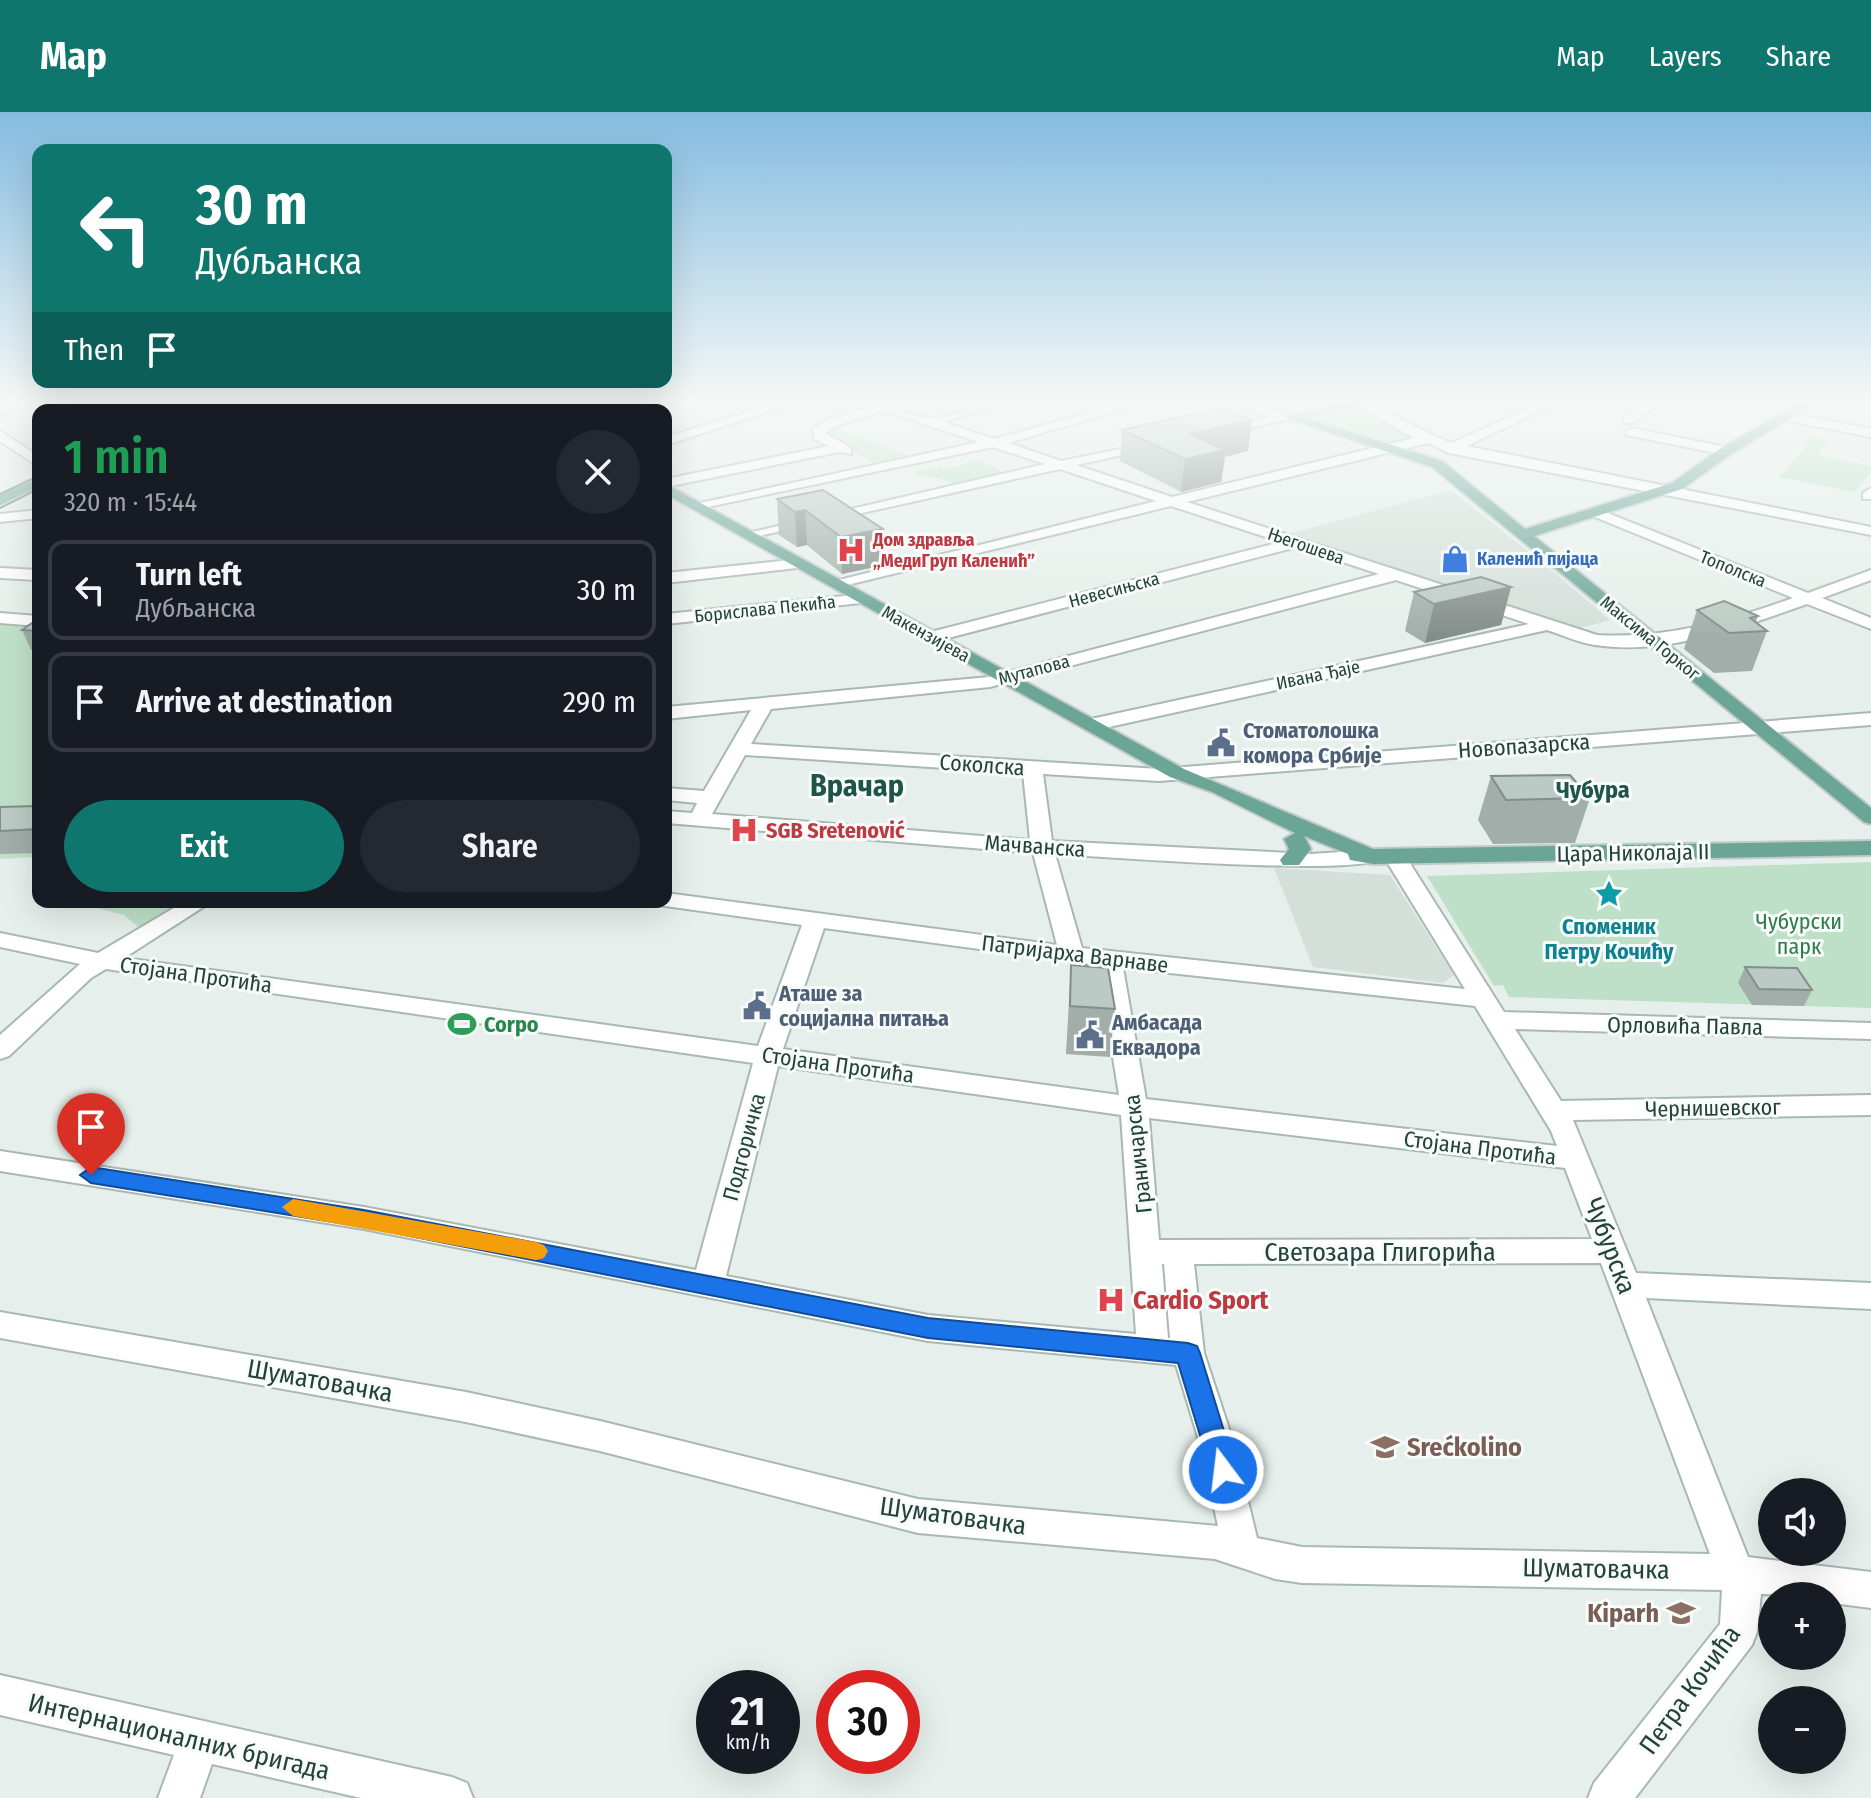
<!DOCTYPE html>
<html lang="en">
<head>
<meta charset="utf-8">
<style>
	:root { --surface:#171b24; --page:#242831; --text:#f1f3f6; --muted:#9ea1a6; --line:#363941; --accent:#0f766e }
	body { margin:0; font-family:"Fira Sans Condensed",sans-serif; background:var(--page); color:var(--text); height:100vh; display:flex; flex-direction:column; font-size:30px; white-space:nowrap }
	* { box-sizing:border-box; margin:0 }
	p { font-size:26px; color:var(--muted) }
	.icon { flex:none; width:44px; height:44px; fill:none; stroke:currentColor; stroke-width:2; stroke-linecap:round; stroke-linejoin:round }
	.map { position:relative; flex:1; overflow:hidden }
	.sheet { position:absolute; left:32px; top:292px; width:640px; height:504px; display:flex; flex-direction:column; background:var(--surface); border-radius:16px; box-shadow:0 8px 32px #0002 }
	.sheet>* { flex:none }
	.banner { position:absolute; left:32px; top:32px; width:640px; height:244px; border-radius:16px; box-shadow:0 8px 32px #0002; background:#0f766e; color:#fff; overflow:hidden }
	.buttons { position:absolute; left:1758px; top:1366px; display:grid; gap:16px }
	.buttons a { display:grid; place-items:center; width:88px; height:88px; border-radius:50%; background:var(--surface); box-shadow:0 8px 32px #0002; font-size:40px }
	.speed { position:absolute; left:696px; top:1558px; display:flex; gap:16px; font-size:40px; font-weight:700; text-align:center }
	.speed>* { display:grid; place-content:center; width:104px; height:104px; border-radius:50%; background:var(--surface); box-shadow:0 8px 32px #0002; line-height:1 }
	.speed small { font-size:20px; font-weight:400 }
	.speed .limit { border:12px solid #d22; background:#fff; color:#111 }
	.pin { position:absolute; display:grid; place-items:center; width:68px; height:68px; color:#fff; margin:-82px -34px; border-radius:50% 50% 50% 0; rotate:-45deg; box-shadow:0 0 8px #0007 }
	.pin .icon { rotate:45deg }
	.me { position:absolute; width:88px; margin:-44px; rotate:345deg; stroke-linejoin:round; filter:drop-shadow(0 0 6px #0008) }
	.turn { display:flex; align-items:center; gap:28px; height:168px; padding:0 32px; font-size:36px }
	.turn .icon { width:104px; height:104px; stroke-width:2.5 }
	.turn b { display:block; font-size:56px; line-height:68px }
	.then { display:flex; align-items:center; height:76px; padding:0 32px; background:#0003; gap:16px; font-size:30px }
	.round { display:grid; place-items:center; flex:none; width:84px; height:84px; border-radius:42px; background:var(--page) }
	.summary { display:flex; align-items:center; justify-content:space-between; height:136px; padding:0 32px }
	h1 { font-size:48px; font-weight:600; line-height:60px; color:#1e9e55 }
	.cta { display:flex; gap:16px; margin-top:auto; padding:16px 32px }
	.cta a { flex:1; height:92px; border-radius:48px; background:var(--accent); color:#fff; font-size:32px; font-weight:600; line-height:92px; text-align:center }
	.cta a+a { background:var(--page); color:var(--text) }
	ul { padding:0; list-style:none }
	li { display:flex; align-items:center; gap:24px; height:100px; margin:0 16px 12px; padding:0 16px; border:4px solid var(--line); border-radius:16px }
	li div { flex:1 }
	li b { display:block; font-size:30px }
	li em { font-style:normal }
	header { display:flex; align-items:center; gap:48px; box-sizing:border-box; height:112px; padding:0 40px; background:var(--accent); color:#fff }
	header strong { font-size:38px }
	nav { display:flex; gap:44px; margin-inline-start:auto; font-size:28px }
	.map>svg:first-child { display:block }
	.built { fill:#d4dfda }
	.green { fill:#bfe0c8 }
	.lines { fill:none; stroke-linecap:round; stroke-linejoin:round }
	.minor-casing { stroke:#a8b8b2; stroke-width:4 }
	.major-casing { stroke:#c2cac8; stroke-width:4 }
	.minor { fill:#fff; fill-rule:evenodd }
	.major { fill:#6aa596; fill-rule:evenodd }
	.tram { stroke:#5f7d75; stroke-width:2 }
	.wall { fill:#a1aea9 }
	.shaded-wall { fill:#838d89 }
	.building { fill:#bbcac4; stroke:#838d89; stroke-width:2 }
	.route { fill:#1a73e8; stroke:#114b97; stroke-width:2 }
	.slow { fill:#f59e0b }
	.labels { text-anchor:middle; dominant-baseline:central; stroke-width:6; stroke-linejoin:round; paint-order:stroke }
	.far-health-label { font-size:18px; font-weight:bold; fill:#be3a42; stroke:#f7fbf9; text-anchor:start }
	.far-street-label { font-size:18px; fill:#24423a; stroke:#f7fbf9 }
	.far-shop-label { font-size:18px; font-weight:bold; fill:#366cbe; stroke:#f7fbf9; text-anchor:start }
	.service-label { font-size:22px; font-weight:bold; fill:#4e5e75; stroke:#f7fbf9; text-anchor:start }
	.street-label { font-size:22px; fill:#24423a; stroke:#f7fbf9 }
	.health-label { font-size:22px; font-weight:bold; fill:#be3a42; stroke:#f7fbf9; text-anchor:start }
	.park-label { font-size:22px; fill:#2d7a4b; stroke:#f7fbf9 }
	.culture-label { font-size:22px; font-weight:bold; fill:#0d838f; stroke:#f7fbf9 }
	.leisure-label { font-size:22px; font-weight:bold; fill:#27864d; stroke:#f7fbf9; text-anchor:start }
	.neighbourhood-label { font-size:24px; font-weight:bold; fill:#1f5548; stroke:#f7fbf9 }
	.near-street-label { font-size:26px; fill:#24423a; stroke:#f7fbf9 }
	.near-health-label { font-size:26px; font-weight:bold; fill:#be3a42; stroke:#f7fbf9; text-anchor:start }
	.near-education-label { font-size:26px; font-weight:bold; fill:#785e54; stroke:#f7fbf9; text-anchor:start }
	.district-label { font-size:30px; font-weight:bold; fill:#1f5548; stroke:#f7fbf9 }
</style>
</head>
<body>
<header>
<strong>Map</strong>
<nav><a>Map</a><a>Layers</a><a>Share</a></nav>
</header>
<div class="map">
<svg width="1871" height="1686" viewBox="0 0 1871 1686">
	<rect width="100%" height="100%" fill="#e6efeb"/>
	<path class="built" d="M1451,378L1555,461L1610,508L1577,517L1292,421Z
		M1274,756L1390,763L1454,863L1443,871L1313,855Z"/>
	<path class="green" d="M1355,297L1404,321L1409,328L1383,329L1308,306Z
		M830,314L912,345L875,352L823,321Z
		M1808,324L1828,328L1817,343L1871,354V360L1855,380L1779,365L1802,340Z
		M979,347L1004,361L953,372C939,364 927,367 914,360L939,355L944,358Z
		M0,511L38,512V745L0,747Z
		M1871,750V896L1509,885L1503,873L1494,874L1427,764Z
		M73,790H200L146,822L124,803Z"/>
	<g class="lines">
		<defs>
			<path id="minor" d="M21,290H45L0,302V294Z
				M303,290H315L313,298H301Z
				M780,290H799L666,333V325Z
				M863,290C887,290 908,305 931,306C951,307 979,290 1005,290L944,310L994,327L1128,290H1148L1008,331L1061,349L1155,330V336L1076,353L1172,385L1414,326L1351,290C1379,290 1422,321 1452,331L1542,290H1558L1467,334L1871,415V423L1449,341L1428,331L1187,390L1597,523C1666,527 1729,509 1793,486L1590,403L1588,400L1595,396L1808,481L1871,458V468L1822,486L1871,506V517L1807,492C1742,515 1666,544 1595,533C1579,531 1563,523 1547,518L1091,619L1081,613L1091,607L1529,512L1396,468L990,575L771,597L751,632L1159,657L1871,601V613L1159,669L1043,662L1052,729L1310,742L1373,738L1384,745C1367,766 1098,744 1055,742L1082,836L1465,877L1384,745L1395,738L1406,745L1504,900L1871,911V927L1515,917L1561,989L1871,983V1003L1573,1008L1636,1161L1871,1171V1197L1646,1186L1748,1445L1871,1460V1496L1832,1491V1484L1761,1482L1757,1520L1752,1533L1635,1686H1588L1594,1671L1720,1512L1722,1478L1302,1471L1275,1467L1215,1447L918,1421L600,1339L466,1310L0,1226V1200L466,1280L600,1309L918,1387L1218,1414L1200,1332L1176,1253L928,1229L364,1117L0,1059V1039L364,1095L696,1158L753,951L106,857L91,866L9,944L0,947V923L80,852L0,835V821L98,841L184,790H211L124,846L758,934L802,813L658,793L656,790H666V781L1057,833L1033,741L666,711V699L692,701L697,691L666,688V676L704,679L751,598L666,607V595L989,565L1379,462L1297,435L933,530L927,529V521L1281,430L1171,394L835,476L827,471L1156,389L1060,357L759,424L752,420L1045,352L993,335L698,397L691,393L979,330L884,299L835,314L825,321L851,336V342L839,340L666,375V367L828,334L814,327L813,317L827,308L871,295ZM745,643L1023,661L1030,728L712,702ZM824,816L1098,853L1119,983L783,937ZM1123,856L1475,894L1551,1019L1557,1034L1146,987ZM778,954L1121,1003L1136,1222L928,1203L726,1164ZM1149,1006L1565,1056L1592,1127L1159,1128ZM1601,1151L1710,1442L1302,1435L1257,1426L1234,1332L1204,1241L1194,1152ZM1162,1152H1164L1170,1226H1168Z
				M1226,290H1245L1296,305L1222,323L1216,319L1217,316L1270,305Z
				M1649,290H1663L1632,311H1624V305Z
				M1783,300L1871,317V325L1779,307L1777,304Z
				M1631,316L1726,335L1733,339L1726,343L1626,323L1625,320Z
				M0,319L38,344V354L0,329Z
				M1871,376V387H1863V381Z
				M38,398V406L0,410V402Z
				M799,447L805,449V455L666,471V461Z
				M0,456L38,458V468L0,466Z
				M864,482L872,487L870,490L666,512V502Z
				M0,501L38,504V514L0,511Z
				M0,1563L452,1665L467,1671L473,1686H361L212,1652L200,1686H158L174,1643L0,1603Z"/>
			<path id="major" d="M190,290H205L193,298H177Z
				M443,290H460L476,298H459Z
				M1352,290H1377L1306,306L1442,349L1525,417L1672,371L1721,336L1802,290H1817L1731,342L1682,377L1534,424L1871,696V712L1864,710L1432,355L1284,305Z
				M38,366V375L0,393V383Z
				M666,372L1184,657L1373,737L1871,729V743L1373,752L1350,748L1348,742L1304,724L1311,737L1299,753H1283L1280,748L1289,737L1284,727L1295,721L1212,680L1170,665L666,382Z"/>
		</defs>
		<use href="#minor" class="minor-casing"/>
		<use href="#major" class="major-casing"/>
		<use href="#minor" class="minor"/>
		<use href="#major" class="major"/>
		<path class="tram" d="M173,298L190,290
			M196,298L212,290
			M0,382L38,364
			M0,396L38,377"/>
	</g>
	<path class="wall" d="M1252,308L1248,339L1225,345L1221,370L1181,380L1120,349L1122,318Z
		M777,387L883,417L884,453L842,462L807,433L797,435L779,423Z
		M1511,475L1501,513L1425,531L1405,519L1414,480Z
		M1697,498L1758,504L1756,510L1767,519L1752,559L1714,561L1684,537Z
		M38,507V539L31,538L22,518Z
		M1491,664L1590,686L1575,731L1493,732L1478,708Z
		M38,694V741L0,742V695Z
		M1071,853L1115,897L1110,945L1066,942Z
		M1745,855L1812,878L1804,894L1752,893L1738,871Z"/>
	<path class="shaded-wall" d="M658,294L659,298H644Z
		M1252,308L1248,339L1225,345L1221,370L1181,380L1185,347L1190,322Z
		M805,398L807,433L797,435L795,400Z
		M883,417L884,453L842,462L841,425Z
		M1511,475L1501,513L1425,531L1434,492Z"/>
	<path class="building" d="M608,290H657L658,294L644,298H580Z
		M1224,295L1252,308L1190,322L1225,338L1185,347L1122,318Z
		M823,378L883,417L841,425L805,398L795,400L777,387Z
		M1481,465L1511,475L1434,492L1414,480Z
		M1724,489L1758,504L1750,506L1767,519L1729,521L1697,498Z
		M38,507V519L22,518Z
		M1570,663L1590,686L1506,688L1491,664Z
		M38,694V717L0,719V695Z
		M1071,853L1108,856L1115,897L1070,894Z
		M1745,855L1797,856L1812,878L1759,877Z"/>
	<linearGradient id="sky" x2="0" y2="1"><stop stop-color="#84bce0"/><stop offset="0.55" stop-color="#f4f8f6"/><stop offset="1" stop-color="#f4f8f6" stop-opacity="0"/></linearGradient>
	<rect width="1871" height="526" fill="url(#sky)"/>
	<path class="route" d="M91,1055L364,1098L928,1206L1188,1231L1197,1234L1200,1241L1236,1358L1232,1366L1223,1370L1213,1366L1178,1251L928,1226L364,1115L91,1071L80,1063Z"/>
	<path class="slow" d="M293,1087L536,1130L544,1133L548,1139L544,1146L536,1148L293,1104L282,1095Z"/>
	<defs>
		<symbol id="hospital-bare" viewBox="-9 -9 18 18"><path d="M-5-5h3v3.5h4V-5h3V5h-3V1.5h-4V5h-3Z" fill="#e0444e" stroke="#f7fbf9" stroke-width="2.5" paint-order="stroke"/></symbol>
		<symbol id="shop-bare" viewBox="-9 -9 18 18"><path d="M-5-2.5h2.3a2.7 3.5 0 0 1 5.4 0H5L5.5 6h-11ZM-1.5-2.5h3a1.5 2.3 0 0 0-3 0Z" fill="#3f7fe0" stroke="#f7fbf9" stroke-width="2.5" paint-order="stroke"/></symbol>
		<symbol id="civic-bare" viewBox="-9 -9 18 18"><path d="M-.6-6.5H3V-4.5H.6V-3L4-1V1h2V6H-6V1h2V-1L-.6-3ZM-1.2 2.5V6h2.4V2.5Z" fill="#5c6f8a" stroke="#f7fbf9" stroke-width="2.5" paint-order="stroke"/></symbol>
		<symbol id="sight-bare" viewBox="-9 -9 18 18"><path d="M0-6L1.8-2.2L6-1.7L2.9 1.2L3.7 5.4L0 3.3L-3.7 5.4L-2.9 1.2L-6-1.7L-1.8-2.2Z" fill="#0f9aa8" stroke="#f7fbf9" stroke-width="2.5" paint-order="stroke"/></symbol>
		<symbol id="stadium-bare" viewBox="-9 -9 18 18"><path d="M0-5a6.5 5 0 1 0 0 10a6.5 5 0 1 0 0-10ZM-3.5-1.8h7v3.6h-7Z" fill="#2e9e5b" stroke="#f7fbf9" stroke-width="2.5" paint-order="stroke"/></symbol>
		<symbol id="school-bare" viewBox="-9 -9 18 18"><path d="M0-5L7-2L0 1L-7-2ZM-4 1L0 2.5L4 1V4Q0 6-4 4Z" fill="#8d6e63" stroke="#f7fbf9" stroke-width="2.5" paint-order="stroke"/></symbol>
	</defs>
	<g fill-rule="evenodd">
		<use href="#hospital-bare" x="831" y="418" width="40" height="40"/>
		<use href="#shop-bare" x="1435" y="427" width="40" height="40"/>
		<use href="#civic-bare" x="1201" y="611" width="40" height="40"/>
		<use href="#hospital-bare" x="724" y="698" width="40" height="40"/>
		<use href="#sight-bare" x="1589" y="762" width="40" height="40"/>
		<use href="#civic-bare" x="737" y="874" width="40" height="40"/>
		<use href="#stadium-bare" x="442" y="892" width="40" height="40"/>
		<use href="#civic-bare" x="1070" y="903" width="40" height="40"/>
		<use href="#hospital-bare" x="1091" y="1168" width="40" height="40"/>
		<use href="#school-bare" x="1365" y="1315" width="40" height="40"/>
		<use href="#school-bare" x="1661" y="1481" width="40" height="40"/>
	</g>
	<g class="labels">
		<g class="far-health-label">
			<text x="873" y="428">Дом здравља<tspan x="873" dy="21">„МедиГруп Каленић”</tspan></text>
		</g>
		<g class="far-street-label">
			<text transform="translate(1306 434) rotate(19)">Његошева</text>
			<text transform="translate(1733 457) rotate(22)">Тополска</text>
			<text transform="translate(1114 478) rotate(-15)">Невесињска</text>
			<text transform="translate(765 497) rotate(-6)">Борислава Пекића</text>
			<text transform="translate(926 522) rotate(29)">Макензијева</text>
			<text transform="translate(1650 526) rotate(39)">Максима Горког</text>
			<text transform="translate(1034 558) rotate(-15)">Мутапова</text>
			<text transform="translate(1318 563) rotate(-12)">Ивана Ђаје</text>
		</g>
		<g class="far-shop-label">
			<text x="1477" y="447">Каленић пијаца</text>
		</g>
		<g class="service-label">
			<text x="1243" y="618">Стоматолошка<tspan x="1243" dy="25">комора Србије</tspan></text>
			<text x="779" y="881">Аташе за<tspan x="779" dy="25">социјална питања</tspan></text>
			<text x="1112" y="910">Амбасада<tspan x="1112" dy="25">Еквадора</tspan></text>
		</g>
		<g class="street-label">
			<text transform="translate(1524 634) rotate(-4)">Новопазарска</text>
			<text transform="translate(982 653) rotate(4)">Соколска</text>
			<text transform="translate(1035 734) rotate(4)">Мачванска</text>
			<text transform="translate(1633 741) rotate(-1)">Цара Николаја II</text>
			<text transform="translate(1075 842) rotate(7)">Патријарха Варнаве</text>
			<text transform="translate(196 863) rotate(8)">Стојана Протића</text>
			<text transform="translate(1685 914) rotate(1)">Орловића Павла</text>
			<text transform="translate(838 953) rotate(8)">Стојана Протића</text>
			<text transform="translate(1713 996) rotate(-1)">Чернишевског</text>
			<text transform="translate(744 1035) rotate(-75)">Подгоричка</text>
			<text transform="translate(1480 1036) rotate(7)">Стојана Протића</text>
			<text transform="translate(1138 1042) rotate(-96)">Граничарска</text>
		</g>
		<g class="health-label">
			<text x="766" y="718">SGB Sretenović</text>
		</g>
		<g class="park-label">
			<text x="1799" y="809">Чубурски<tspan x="1799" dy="25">парк</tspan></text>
		</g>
		<g class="culture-label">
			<text x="1609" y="814">Споменик<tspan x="1609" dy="25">Петру Кочићу</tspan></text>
		</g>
		<g class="leisure-label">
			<text x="484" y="912">Corpo</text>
		</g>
		<g class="neighbourhood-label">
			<text x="1593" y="678">Чубура</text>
		</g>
		<g class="near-street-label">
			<text transform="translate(1610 1134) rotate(69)">Чубурска</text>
			<text x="1380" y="1140">Светозара Глигорића</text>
			<text transform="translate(320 1269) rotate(10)">Шуматовачка</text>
			<text transform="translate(953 1404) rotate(8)">Шуматовачка</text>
			<text transform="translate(1596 1457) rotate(1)">Шуматовачка</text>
			<text transform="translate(1690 1578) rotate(-54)">Петра Кочића</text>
			<text transform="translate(179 1625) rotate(13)">Интернационалних бригада</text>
		</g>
		<g class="near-health-label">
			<text x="1133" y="1188">Cardio Sport</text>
		</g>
		<g class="near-education-label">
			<text x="1407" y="1335">Srećkolino</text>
			<text x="1659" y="1501" text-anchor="end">Kiparh</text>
		</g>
		<g class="district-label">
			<text x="857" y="674">Врачар</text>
		</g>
	</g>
</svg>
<div class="buttons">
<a><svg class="icon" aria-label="sound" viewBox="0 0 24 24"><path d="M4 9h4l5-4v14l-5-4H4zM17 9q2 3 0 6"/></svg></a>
<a>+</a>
<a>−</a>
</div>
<div class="speed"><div>21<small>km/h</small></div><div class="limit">30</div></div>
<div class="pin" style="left:91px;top:1063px;background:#d93025"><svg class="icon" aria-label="arrive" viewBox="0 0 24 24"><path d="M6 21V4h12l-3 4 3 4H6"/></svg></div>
<svg class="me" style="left:1223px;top:1358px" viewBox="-20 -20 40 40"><circle r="17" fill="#1a73e8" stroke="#fff" stroke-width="3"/><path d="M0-11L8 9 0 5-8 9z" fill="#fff"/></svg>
<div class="banner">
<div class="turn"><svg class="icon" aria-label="left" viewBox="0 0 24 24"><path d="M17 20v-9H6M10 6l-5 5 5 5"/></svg><div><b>30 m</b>Дубљанска</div></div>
<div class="then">Then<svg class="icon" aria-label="arrive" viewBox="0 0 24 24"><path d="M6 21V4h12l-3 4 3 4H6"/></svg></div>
</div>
<section class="sheet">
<div class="summary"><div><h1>1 min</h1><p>320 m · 15:44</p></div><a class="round"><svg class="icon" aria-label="close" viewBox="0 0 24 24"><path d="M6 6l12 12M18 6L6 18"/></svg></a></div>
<ul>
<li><svg class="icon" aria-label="left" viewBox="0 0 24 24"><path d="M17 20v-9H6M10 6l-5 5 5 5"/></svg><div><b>Turn left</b><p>Дубљанска</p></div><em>30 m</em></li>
<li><svg class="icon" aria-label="arrive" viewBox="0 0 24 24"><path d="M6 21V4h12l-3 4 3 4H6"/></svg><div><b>Arrive at destination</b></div><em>290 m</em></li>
</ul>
<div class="cta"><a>Exit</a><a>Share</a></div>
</section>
</div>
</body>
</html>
